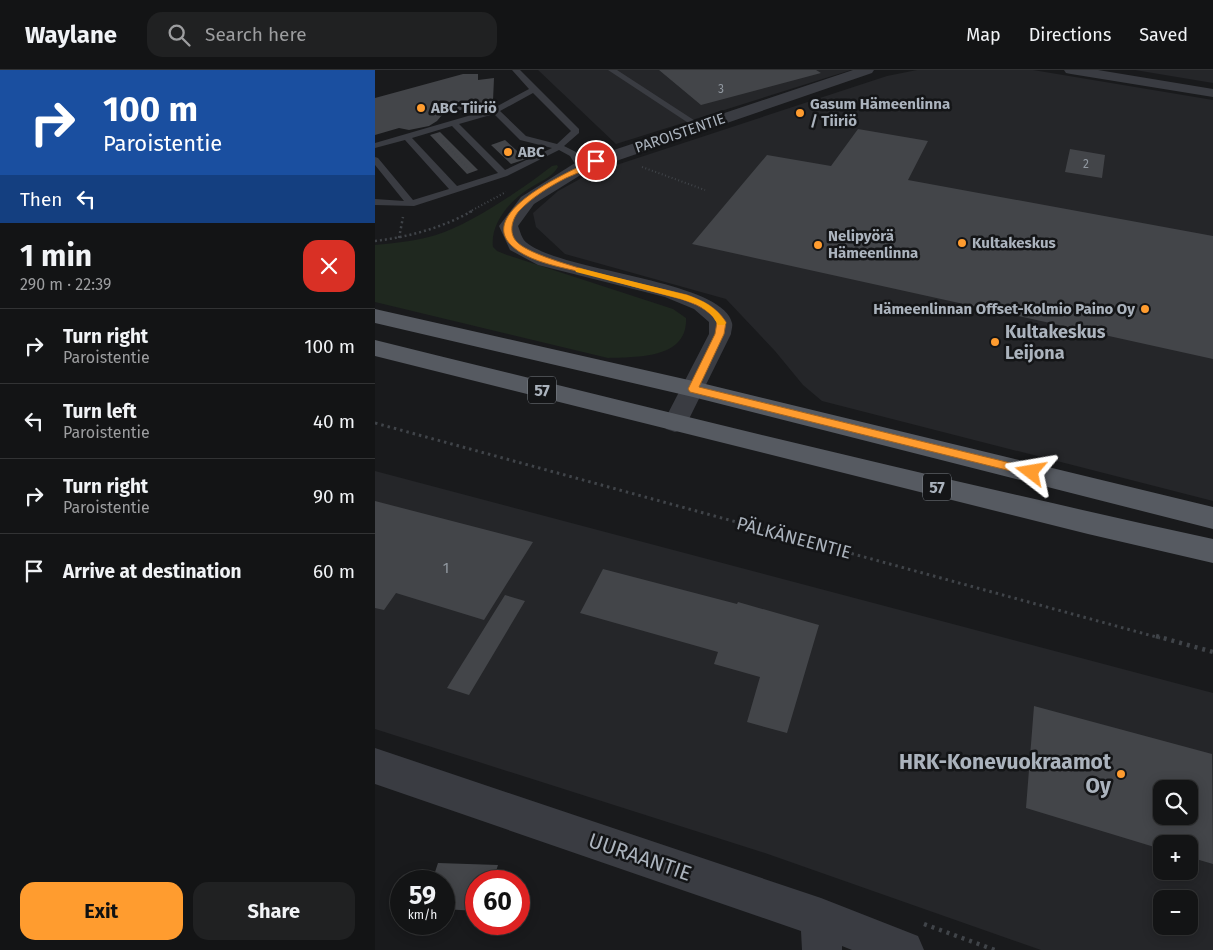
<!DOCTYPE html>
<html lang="en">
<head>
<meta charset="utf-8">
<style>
	:root { --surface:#131415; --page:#202122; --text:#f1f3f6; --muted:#9d9ea0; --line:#323334; --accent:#ff9c2f }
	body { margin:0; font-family:"Fira Sans",sans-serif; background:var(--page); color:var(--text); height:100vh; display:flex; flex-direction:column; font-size:19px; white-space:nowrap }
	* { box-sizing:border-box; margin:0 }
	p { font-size:16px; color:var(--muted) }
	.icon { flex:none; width:28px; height:28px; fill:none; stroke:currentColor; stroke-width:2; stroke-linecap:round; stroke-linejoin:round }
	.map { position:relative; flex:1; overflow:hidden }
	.side { display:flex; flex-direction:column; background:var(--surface); width:375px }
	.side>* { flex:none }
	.top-card { background:#1a4fa0; color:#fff; overflow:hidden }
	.buttons { position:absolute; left:778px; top:710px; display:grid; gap:10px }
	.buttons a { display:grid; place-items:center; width:45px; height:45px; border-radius:10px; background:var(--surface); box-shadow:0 2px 12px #0003,0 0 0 1px var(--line); font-size:25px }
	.speed { position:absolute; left:15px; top:800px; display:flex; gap:10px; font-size:25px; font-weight:700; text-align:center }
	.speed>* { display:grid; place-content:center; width:65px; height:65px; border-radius:50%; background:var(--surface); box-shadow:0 2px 12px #0003,0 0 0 1px var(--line); line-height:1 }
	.speed small { font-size:12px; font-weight:400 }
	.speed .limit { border:8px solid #d22; background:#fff; color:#111 }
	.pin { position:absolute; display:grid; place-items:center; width:42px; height:42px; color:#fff; margin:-21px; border:2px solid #fff; border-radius:50%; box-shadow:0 1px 5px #0007 }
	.me { position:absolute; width:55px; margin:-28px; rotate:284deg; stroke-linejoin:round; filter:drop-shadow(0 0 4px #0008) }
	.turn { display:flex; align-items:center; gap:18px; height:105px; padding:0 20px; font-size:22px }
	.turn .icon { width:65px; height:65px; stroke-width:2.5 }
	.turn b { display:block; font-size:35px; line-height:42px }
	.then { display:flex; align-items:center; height:48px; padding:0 20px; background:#0003; gap:10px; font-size:19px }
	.round { display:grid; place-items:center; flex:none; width:52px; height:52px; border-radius:15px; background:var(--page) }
	.summary { display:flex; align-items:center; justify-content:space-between; height:85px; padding:0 20px }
	h1 { font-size:30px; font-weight:700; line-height:38px }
	.button { display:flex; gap:10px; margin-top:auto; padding:10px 20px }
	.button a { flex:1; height:58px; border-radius:15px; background:var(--accent); color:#111; font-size:20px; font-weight:700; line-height:58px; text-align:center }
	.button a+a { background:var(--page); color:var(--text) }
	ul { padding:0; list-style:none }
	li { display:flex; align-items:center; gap:15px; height:75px; padding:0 20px; border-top:1px solid var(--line) }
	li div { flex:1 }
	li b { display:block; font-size:19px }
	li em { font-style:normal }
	header { display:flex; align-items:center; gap:30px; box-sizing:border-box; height:70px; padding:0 25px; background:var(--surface); border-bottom:1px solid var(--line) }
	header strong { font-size:24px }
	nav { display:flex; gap:28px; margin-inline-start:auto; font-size:18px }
	.search { width:350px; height:45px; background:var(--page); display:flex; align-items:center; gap:12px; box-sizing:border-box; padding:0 18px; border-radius:15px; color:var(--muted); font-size:19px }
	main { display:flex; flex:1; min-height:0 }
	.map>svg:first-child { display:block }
	.built { fill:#252629; fill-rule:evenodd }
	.green { fill:#1f281f }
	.building { fill:#434549; fill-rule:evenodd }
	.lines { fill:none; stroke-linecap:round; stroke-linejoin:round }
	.path-far3 { stroke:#404449; stroke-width:2; stroke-dasharray:1 2.5; stroke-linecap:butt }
	.path-far2 { stroke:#404449; stroke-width:2.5; stroke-dasharray:2 3; stroke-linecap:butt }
	.path-far1 { stroke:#404449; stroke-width:3; stroke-dasharray:2.5 4; stroke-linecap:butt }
	.path { stroke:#404449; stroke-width:4.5; stroke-dasharray:3 5; stroke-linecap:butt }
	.lane { fill:#3a3c42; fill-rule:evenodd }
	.street { fill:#3a3c42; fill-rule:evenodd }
	.primary { fill:#565a61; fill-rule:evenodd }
	.route { fill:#ff9c2f; stroke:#a6651f }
	.slow { fill:#f59e0b }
	.poi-dot { fill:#ff9c2f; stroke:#141517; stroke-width:2 }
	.labels { text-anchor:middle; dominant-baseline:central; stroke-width:5; stroke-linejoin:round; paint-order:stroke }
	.far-number-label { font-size:12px; fill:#9198a0 }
	.far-poi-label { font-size:15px; font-weight:bold; fill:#abb3bd; stroke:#141517; text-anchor:start }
	.far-street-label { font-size:15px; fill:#abb3bd; stroke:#141517 }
	.number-label { font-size:15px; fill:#9198a0 }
	.shield { fill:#141517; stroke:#7e848b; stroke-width:1 }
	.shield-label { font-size:16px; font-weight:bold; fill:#abb3bd }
	.poi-label { font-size:18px; font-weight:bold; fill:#abb3bd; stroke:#141517; text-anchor:start }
	.street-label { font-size:18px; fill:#abb3bd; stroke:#141517 }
	.near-poi-label { font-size:21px; font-weight:bold; fill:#abb3bd; stroke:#141517; text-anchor:end }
	.near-street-label { font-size:21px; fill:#abb3bd; stroke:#141517 }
</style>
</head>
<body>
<header>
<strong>Waylane</strong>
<div class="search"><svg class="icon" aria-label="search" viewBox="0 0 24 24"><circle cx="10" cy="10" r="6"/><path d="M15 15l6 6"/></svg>Search here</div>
<nav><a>Map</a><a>Directions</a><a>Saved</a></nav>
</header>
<main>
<section class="side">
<div class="top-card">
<div class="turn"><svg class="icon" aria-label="right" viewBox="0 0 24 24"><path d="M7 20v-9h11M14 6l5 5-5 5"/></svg><div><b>100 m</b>Paroistentie</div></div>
<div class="then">Then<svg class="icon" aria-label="left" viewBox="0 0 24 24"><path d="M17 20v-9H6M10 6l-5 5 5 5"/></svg></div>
</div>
<div class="summary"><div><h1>1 min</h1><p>290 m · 22:39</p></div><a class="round" style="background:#d93025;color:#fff"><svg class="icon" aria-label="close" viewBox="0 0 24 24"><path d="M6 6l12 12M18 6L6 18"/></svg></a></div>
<ul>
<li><svg class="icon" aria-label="right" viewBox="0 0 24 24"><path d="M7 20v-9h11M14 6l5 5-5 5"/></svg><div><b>Turn right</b><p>Paroistentie</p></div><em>100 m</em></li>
<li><svg class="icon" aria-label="left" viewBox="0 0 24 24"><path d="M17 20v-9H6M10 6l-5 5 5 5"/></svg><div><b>Turn left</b><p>Paroistentie</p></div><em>40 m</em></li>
<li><svg class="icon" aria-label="right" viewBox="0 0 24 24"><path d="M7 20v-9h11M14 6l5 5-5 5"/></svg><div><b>Turn right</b><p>Paroistentie</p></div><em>90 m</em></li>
<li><svg class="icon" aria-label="arrive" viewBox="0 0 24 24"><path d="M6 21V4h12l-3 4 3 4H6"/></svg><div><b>Arrive at destination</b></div><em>60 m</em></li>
</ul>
<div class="button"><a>Exit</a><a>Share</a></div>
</section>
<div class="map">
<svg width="838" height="880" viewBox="0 0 838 880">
	<rect width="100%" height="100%" fill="#191a1c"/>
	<path class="built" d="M163,0H476L241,74Z
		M542,0H658L838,30V431L447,331L428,315L400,281L351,229L190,184L161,157L158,143L183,121L214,104L512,6Z
		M760,0H838V13Z
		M0,401L838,623V880H666L390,783L0,659ZM786,719H814V746H786ZM786,774H814V801H786ZM786,829H814V856H786Z"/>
	<path class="green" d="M182,95L183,97C176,109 163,112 152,120C134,132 115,154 118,177L122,181L132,185L298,239L311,248C313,289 262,287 233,288L0,232V175C20,173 42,171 61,165C97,154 147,119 177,96Z"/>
	<path class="building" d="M284,0H441L446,3L326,35Z
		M88,4H103V10L119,8L118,31L67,45L62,51L54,56L34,60L24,58L0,65V28Z
		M483,59L553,71L533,110L838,166V289L317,174L392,85L456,96Z
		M65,62L103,100L92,104L55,65Z
		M130,70L151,89L136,94L116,75Z
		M695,79L730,85L727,108L690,102Z
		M0,431L158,472L109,550L21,523L9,540L0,538Z
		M228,499L362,534L363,532L444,555L412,663L372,652L385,607L339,594L343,582L205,543Z
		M130,525L150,531L94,625L72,618Z
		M659,636L837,684L838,794L814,787V774H786V779L651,738ZM786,719H814V746H786Z
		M63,793L123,795L118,811H101V841L69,839V811H57Z"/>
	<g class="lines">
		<path class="path-far3" d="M68,71L94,100
			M267,97L330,120
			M94,142L131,122"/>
		<path class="path-far2" d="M24,168L28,147
			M0,171C33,167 67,158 97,141"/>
		<path class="path-far1" d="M0,353L785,568"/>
		<path class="path" d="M781,566L838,582
			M549,854L620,880"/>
		<path class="lane" d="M137,0H145L204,59V63L189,76L201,82L210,97L209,99H203L195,86L184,80L132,106L39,136L0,135V129L29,131L0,95V87L3,88L38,130L74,119L30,70L0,78V73L117,39L154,19ZM158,23L196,61L182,74L151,66L125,41ZM119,44L145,70L177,78L130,100L84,54ZM77,56L123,103L82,116L37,68Z
			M233,0H242L328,56L321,58Z"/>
		<path class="street" d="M478,0H499L497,3L212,101L159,134L143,156C145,161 147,170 152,173C188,202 348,210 357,253C358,256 356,261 356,264L312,353L309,359L300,362L291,359L288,353L334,264V252L319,239L290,227L163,195L135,180L124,156L146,127L200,93Z
			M689,0H723L838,19V27L696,4L691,3Z
			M0,678L446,828L543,866L549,880H477L467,876V880H427L426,861L0,714Z"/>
		<path class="primary" d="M0,239L318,311L838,437V459L318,327L0,253Z
			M0,270C279,339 558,408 838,469V493L713,464L0,286Z"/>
	</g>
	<path class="route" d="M219,90L225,91C215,99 202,103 191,108C175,116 156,128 144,141C137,149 133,163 142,172C161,192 280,217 312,225C329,231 341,237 351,252L349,264L324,317L656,398L660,399L661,402L660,405L656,406L315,322L313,319L340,264L342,252C333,239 321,234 306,229C276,221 245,213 215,204C191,198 155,193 137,176C100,142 197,100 219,90Z"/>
	<path class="slow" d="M204,198L312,225C329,231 341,237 351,253L349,255H343L337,245L324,235L306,229L201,202L200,200Z"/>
	<g class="poi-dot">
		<circle cx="46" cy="38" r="5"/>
		<circle cx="425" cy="43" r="5"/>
		<circle cx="133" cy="82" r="5"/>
		<circle cx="587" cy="173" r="5"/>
		<circle cx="443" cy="175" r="5"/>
		<circle cx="770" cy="239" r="5"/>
		<circle cx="620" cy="272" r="5"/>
		<circle cx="746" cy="704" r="5"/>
	</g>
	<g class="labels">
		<g class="far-number-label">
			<text x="346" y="19">3</text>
			<text x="711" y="94">2</text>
		</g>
		<g class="far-poi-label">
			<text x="435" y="34">Gasum Hämeenlinna<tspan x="435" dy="17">/ Tiiriö</tspan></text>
			<text x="56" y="38">ABC Tiiriö</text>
			<text x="143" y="82">ABC</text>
			<text x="453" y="166">Nelipyörä<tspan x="453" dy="17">Hämeenlinna</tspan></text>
			<text x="597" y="173">Kultakeskus</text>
			<text x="760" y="239" text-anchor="end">Hämeenlinnan Offset-Kolmio Paino Oy</text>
		</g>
		<g class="far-street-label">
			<text transform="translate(305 63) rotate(-19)">PAROISTENTIE</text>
		</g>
		<g class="number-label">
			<text x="71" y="498">1</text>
		</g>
		<g class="shield">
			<rect x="153" y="306.5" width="28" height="27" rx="4"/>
			<rect x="548" y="403.5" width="28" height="27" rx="4"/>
		</g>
		<g class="shield-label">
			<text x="167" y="320">57</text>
			<text x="562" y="417">57</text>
		</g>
		<g class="poi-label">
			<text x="630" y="262">Kultakeskus<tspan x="630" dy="21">Leijona</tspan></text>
		</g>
		<g class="street-label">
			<text transform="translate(419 468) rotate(15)">PÄLKÄNEENTIE</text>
		</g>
		<g class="near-poi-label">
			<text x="736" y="692">HRK-Konevuokraamot<tspan x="736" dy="24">Oy</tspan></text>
		</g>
		<g class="near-street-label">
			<text transform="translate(265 787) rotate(19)">UURAANTIE</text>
		</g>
	</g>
</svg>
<div class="buttons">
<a><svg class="icon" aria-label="search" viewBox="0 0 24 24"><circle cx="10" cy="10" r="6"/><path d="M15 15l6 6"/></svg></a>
<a>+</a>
<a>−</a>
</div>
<div class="speed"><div>59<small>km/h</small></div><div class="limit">60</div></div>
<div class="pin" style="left:221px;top:91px;background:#d93025"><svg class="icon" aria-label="arrive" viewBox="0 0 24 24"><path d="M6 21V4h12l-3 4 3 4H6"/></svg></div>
<svg class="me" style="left:656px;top:402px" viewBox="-20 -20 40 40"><path d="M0-17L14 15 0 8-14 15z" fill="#ff9c2f" stroke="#fff" stroke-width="4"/></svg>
</div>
</main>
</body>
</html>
